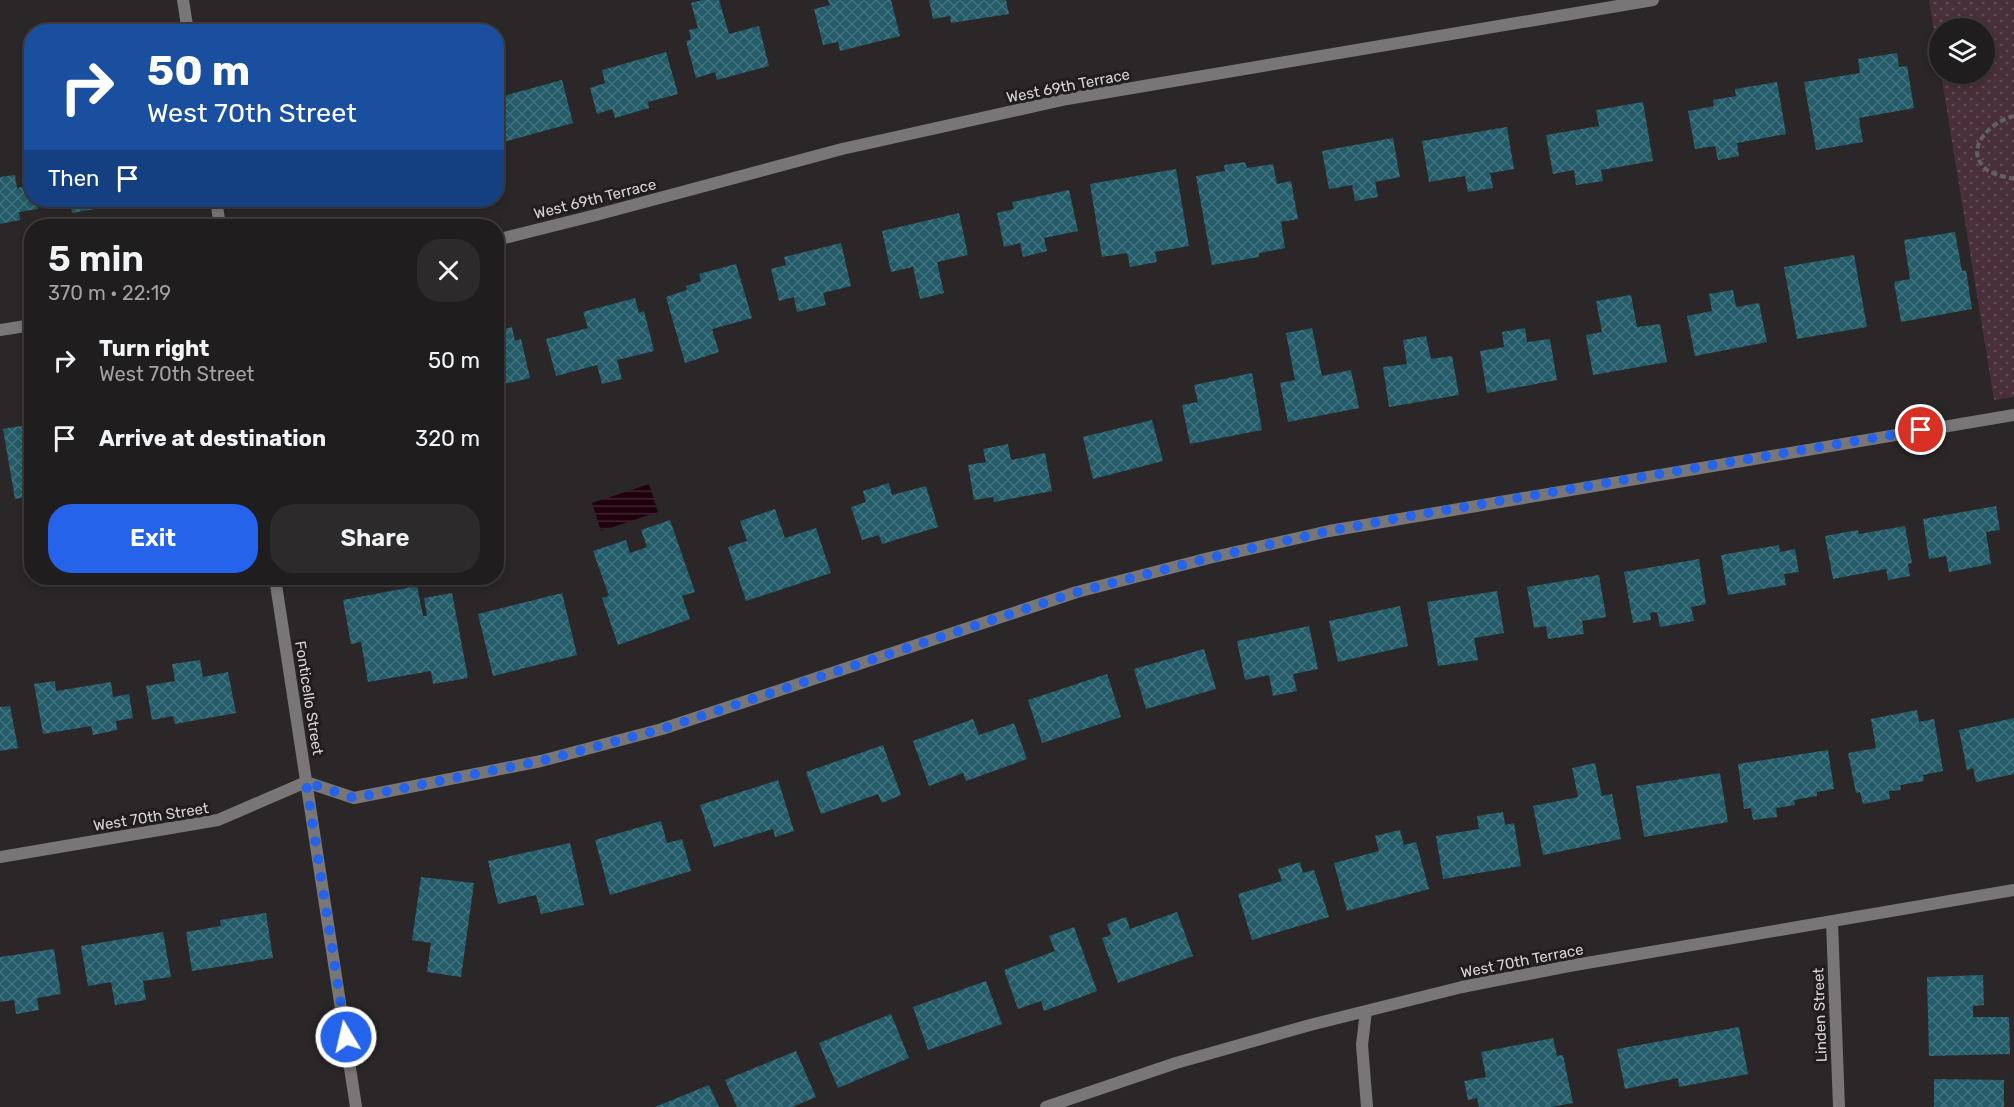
<!DOCTYPE html>
<html lang="en">
<head>
<meta charset="utf-8">
<style>
	:root { --surface:#201d1e; --page:#2d2a2b; --text:#f1f3f6; --muted:#a2a2a4; --line:#3d3b3c; --accent:#2563eb }
	body { margin:0; font-family:Rubik,sans-serif; background:var(--page); color:var(--text); height:100vh; display:flex; flex-direction:column; font-size:22px; white-space:nowrap }
	* { box-sizing:border-box; margin:0 }
	p { font-size:20px; color:var(--muted) }
	.icon { flex:none; width:33px; height:33px; fill:none; stroke:currentColor; stroke-width:2; stroke-linecap:round; stroke-linejoin:round }
	.map { position:relative; flex:1; overflow:hidden }
	.side { position:absolute; left:24px; top:219px; width:480px; height:366px; display:flex; flex-direction:column; background:var(--surface); border-radius:24px; box-shadow:0 3px 9px #0003,0 0 0 2px var(--line) }
	.side>* { flex:none }
	.guide { position:absolute; left:24px; top:24px; width:480px; height:183px; border-radius:24px; box-shadow:0 3px 9px #0003,0 0 0 2px var(--line); background:#1a4fa0; color:#fff; overflow:hidden }
	.controls { position:absolute; left:1929px; top:18px; display:grid; gap:12px }
	.controls a { display:grid; place-items:center; width:66px; height:66px; border-radius:50%; background:var(--surface); box-shadow:0 3px 9px #0003,0 0 0 2px var(--line); font-size:30px }
	.pin { position:absolute; display:grid; place-items:center; width:51px; height:51px; color:#fff; margin:-26px; border:3px solid #fff; border-radius:50%; box-shadow:0 2px 6px #0007 }
	.me { position:absolute; width:66px; margin:-33px; rotate:351deg; stroke-linejoin:round; filter:drop-shadow(0 0 4px #0008) }
	.turn { display:flex; align-items:center; gap:21px; height:126px; padding:0 24px; font-size:27px }
	.turn .icon { width:78px; height:78px; stroke-width:2.5 }
	.turn b { display:block; font-size:42px; line-height:51px }
	.then { display:flex; align-items:center; height:57px; padding:0 24px; background:#0003; gap:12px; font-size:22px }
	.round { display:grid; place-items:center; flex:none; width:63px; height:63px; border-radius:24px; background:var(--page) }
	.overview { display:flex; align-items:center; justify-content:space-between; height:102px; padding:0 24px }
	h1 { font-size:36px; font-weight:600; line-height:45px }
	.primary-button { display:flex; gap:12px; margin-top:auto; padding:12px 24px }
	.primary-button a { flex:1; height:69px; border-radius:24px; background:var(--accent); color:#fff; font-size:24px; font-weight:600; line-height:69px; text-align:center }
	.primary-button a+a { background:var(--page); color:var(--text) }
	ul { padding:0; list-style:none }
	li { display:flex; align-items:center; gap:18px; height:78px; padding:0 24px }
	li div { flex:1 }
	li b { display:block; font-size:22px }
	li em { font-style:normal }
	.map>svg:first-child { display:block }
	.park { fill:url(#park-dots) }
	.water { fill:url(#water-rules) }
	.building { fill:url(#building-cross-hatch) }
	.lines { fill:none; stroke-linecap:round; stroke-linejoin:round }
	.path { stroke:#646162; stroke-width:4; stroke-dasharray:6 3; stroke-linecap:butt }
	.minor { stroke:#787677; stroke-width:12 }
	.route { stroke:#2563eb; stroke-width:10; stroke-dasharray:0 18 }
	.labels { text-anchor:middle; dominant-baseline:central; stroke-width:6; stroke-linejoin:round; paint-order:stroke }
	.street-label { font-size:15px; fill:#d7d4d5; stroke:#211d1f }
</style>
</head>
<body>
<div class="map">
<svg width="2014" height="1107" viewBox="0 0 2014 1107">
	<defs>
		<pattern id="park-dots" width="8" height="8" patternUnits="userSpaceOnUse" patternTransform="scale(1.5)"><rect width="8" height="8" fill="#492f39"/><path d="M2 2h.1M6 6h.1" fill="none" stroke="#624c55" stroke-width="1.8" stroke-linecap="round"/></pattern>
		<pattern id="water-rules" width="6" height="5" patternUnits="userSpaceOnUse" patternTransform="scale(1.5)"><rect width="6" height="5" fill="#1f010e"/><path d="M0 2.5h6" fill="none" stroke="#3f2530"/></pattern>
		<pattern id="building-cross-hatch" width="8" height="8" patternUnits="userSpaceOnUse" patternTransform="scale(1.5)"><rect width="8" height="8" fill="#235b68"/><path d="M0 0l8 8M0 8l8-8" fill="none" stroke="#42727d"/></pattern>
	</defs>
	<rect width="100%" height="100%" fill="#2b2728"/>
	<path class="park" d="M1929,0H2014V397L1994,400L1941,74H1984V28H1940L1939,63Z"/>
	<path class="water" d="M649,484L658,512L601,531L592,503Z"/>
	<path class="building" d="M702,0H719L729,34L759,26L769,66L717,80L715,72L696,78L686,41L691,40L689,30L698,28L691,3Z
		M828,0H891L900,36L840,51L838,42L823,45L814,9L830,5Z
		M929,0H1006L1009,14L951,23L950,16L933,19Z
		M666,52L678,94L648,102L649,108L615,118L612,109L597,114L590,88L605,83L602,70Z
		M1897,53L1899,67L1907,66L1914,108L1859,118L1863,142L1816,150L1804,82L1860,73L1858,59Z
		M562,80L573,123L496,144V113L503,111L500,97Z
		M1777,82L1786,134L1737,143L1739,156L1718,160L1715,146L1695,149L1688,111L1714,106L1713,100L1736,96L1735,89Z
		M1643,102L1653,161L1601,170L1603,181L1576,185L1574,170L1553,174L1546,135L1599,126L1596,110Z
		M1507,127L1514,169L1490,173L1493,188L1468,192L1465,176L1429,182L1422,141Z
		M1393,138L1400,177L1375,182L1378,197L1355,201L1352,185L1329,189L1322,151Z
		M1245,162L1247,168L1273,164L1277,184L1291,181L1298,219L1281,222L1285,248L1259,253V257L1212,265L1196,176L1225,171L1224,165Z
		M1176,169L1189,246L1155,252L1157,262L1130,267L1127,253L1102,257L1090,184Z
		M15,175L17,188L32,185V200H36L38,209L19,212L20,220L0,224V177Z
		M1069,190L1078,231L1044,238L1047,251L1023,257L1020,243L1004,247L997,213L1014,209L1012,202Z
		M69,200H140V201L72,213Z
		M959,213L968,255L937,262L944,293L920,299L913,267L891,272L882,231Z
		M1955,232L1962,271L1966,270L1972,309L1901,322L1894,282L1910,279L1904,240Z
		M841,243L851,286L823,293L826,305L797,312L794,297L779,301L771,269L786,265L784,257Z
		M1854,255L1867,327L1797,339L1784,267Z
		M736,264L752,318L712,329L719,352L685,363L666,297L687,290L686,286L701,281L699,274Z
		M1733,290L1736,307L1759,303L1767,342L1695,356L1687,316L1712,311L1709,294Z
		M1631,295L1637,327L1660,324L1667,362L1593,375L1586,335L1602,332L1596,301Z
		M635,298L639,313L644,311L654,351L617,360L622,379L602,384L597,365L556,376L546,339L588,328L583,312Z
		M512,327L515,341L521,339L530,378L496,386V331Z
		M1312,328L1322,376L1351,370L1359,408L1288,422L1280,383L1295,380L1286,333Z
		M1525,328L1527,342L1550,339L1557,380L1487,393L1480,351L1504,347L1502,332Z
		M1426,336L1431,359L1452,356L1459,395L1389,407L1383,367L1407,364L1403,340Z
		M1252,373L1262,430L1190,444L1182,405L1198,402L1194,385Z
		M1152,420L1163,461L1093,479L1083,437Z
		M32,424V496L15,499L3,429Z
		M1008,444L1011,460L1045,453L1052,491L994,502L993,497L974,500L968,465L986,462L983,449Z
		M889,483L892,495L926,486L938,527L882,544L879,535L862,540L851,507L866,502L863,491Z
		M1996,506L2000,530L1986,532L1991,564L1949,572L1946,556L1929,559L1923,519Z
		M775,509L785,538L816,528L831,573L746,601L728,547L747,541L740,521Z
		M670,520L695,592L682,596L690,619L618,645L602,598L609,596L593,551L626,540L630,553L647,547L641,530Z
		M1905,526L1912,563L1908,564L1910,576L1888,580L1886,569L1833,579L1825,536L1858,530L1859,534Z
		M1779,545L1780,552L1795,549L1799,572L1784,574L1786,585L1728,595L1721,555Z
		M1699,559L1706,604L1691,607L1694,621L1660,627L1657,612L1650,613L1651,620L1633,623L1624,572Z
		M1599,575L1606,617L1582,621L1584,634L1548,639L1546,626L1534,628L1527,587Z
		M417,586L423,616H427L424,598L452,593L468,678L433,684L431,671L368,682L361,642L351,644L343,600Z
		M1497,591L1504,633L1474,638L1478,660L1438,666L1427,602Z
		M562,593L577,655L493,676L478,614Z
		M1400,606L1408,646L1338,662L1329,621Z
		M1309,626L1318,669L1293,674L1297,691L1273,696L1269,675L1245,680L1237,641Z
		M1204,649L1216,689L1146,709L1134,669Z
		M200,660L203,677L228,672L236,713L175,724L173,716L152,720L146,686L175,681L172,664Z
		M1107,674L1121,717L1042,743L1028,700Z
		M55,681L56,691L111,682L113,697L129,694L133,718L116,721L117,730L93,735L91,726L43,734L34,684Z
		M10,706L18,748L0,751V707Z
		M1917,710L1919,722L1934,719L1943,771L1923,775L1924,781L1900,785L1901,790L1889,791L1890,799L1863,804L1860,792L1856,793L1848,753L1876,748L1871,719Z
		M2014,718V774L1976,782L1973,768L1967,770L1959,730Z
		M973,719L979,735L1014,723L1027,759L966,781L963,773L929,786L913,741Z
		M883,745L901,795L882,803L878,794L821,814L806,772Z
		M1828,750L1834,789L1817,792V796L1794,800L1795,805L1776,808L1777,817L1753,820L1751,808L1744,809L1738,764Z
		M1595,763L1602,796L1612,794L1621,839L1543,855L1533,806L1578,797L1572,768Z
		M1720,773L1728,822L1644,837L1636,786Z
		M778,780L794,831L775,837L773,829L714,847L700,805Z
		M1503,812L1505,825L1514,823L1521,866L1443,879L1436,836L1479,829L1477,816Z
		M661,821L667,843L682,839L691,871L610,895L595,840Z
		M1400,830L1404,845L1416,842L1429,889L1347,911L1334,863L1379,851L1375,836Z
		M570,843L584,905L541,914L536,895L498,904L488,861Z
		M1300,862L1303,873L1314,870L1329,917L1252,940L1238,894L1282,881L1278,869Z
		M421,877L474,883L461,977L427,972L431,943L412,940Z
		M1177,912L1193,956L1118,983L1102,938L1111,935L1107,924L1126,917L1130,929Z
		M266,913L273,958L192,971L186,932L221,926L220,920Z
		M1074,927L1097,991L1044,1011L1041,1001L1018,1009L1004,970L1055,951L1049,936Z
		M163,932L171,977L143,981L146,1000L115,1005L111,982L88,986L81,946Z
		M54,949L61,994L37,998L39,1010L16,1014L14,1000L0,1002V957Z
		M1983,975L1984,1005L1973,1006V1017H2009L2010,1054L1929,1056L1927,977Z
		M986,981L1002,1024L928,1050L913,1007Z
		M891,1014L909,1058L838,1088L819,1043Z
		M1739,1027L1748,1074L1679,1087L1678,1078L1625,1089L1617,1049Z
		M1553,1038L1557,1056L1563,1055L1573,1103L1551,1107H1479L1477,1098L1468,1100L1464,1081L1486,1077L1481,1052Z
		M796,1051L816,1097L792,1107H737L725,1080Z
		M1934,1079L2004,1080V1107H1934Z
		M709,1085L719,1107H655Z"/>
	<g class="lines">
		<path class="path" d="M2014,116C1992,121 1961,149 1987,170C1995,175 2006,177 2014,179"/>
		<path class="minor" d="M183,0L188,32
			M216,200L220,226
			M496,240L596,215L842,149L1067,99L1653,0
			M0,330L32,325
			M275,578L356,1107
			M0,857L218,820L306,782L354,798L541,761L662,729L1077,592L1209,558L1329,531L2014,415
			M1832,922L1839,1107
			M1366,1011L1362,1045L1367,1107
			M1046,1107L1176,1063L1310,1025L1462,987L1569,966L2014,890"/>
	</g>
	<g class="lines">
		<path class="route" d="M346,1037L306,782L354,798L541,761L662,729L1077,592L1209,558L1329,531L1410,516L1921,430"/>
	</g>
	<g class="labels">
		<g class="street-label">
			<text transform="translate(1068 86) rotate(-11)">West 69th Terrace</text>
			<text transform="translate(595 199) rotate(-14)">West 69th Terrace</text>
			<text transform="translate(309 698) rotate(81)">Fonticello Street</text>
			<text transform="translate(151 817) rotate(-9)">West 70th Street</text>
			<text transform="translate(1522 961) rotate(-11)">West 70th Terrace</text>
			<text transform="translate(1820 1015) rotate(-92)">Linden Street</text>
		</g>
	</g>
</svg>
<div class="controls">
<a><svg class="icon" aria-label="layers" viewBox="0 0 24 24"><path d="M12 4l9 5-9 5-9-5zM3 14l9 5 9-5"/></svg></a>
</div>
<div class="pin" style="left:1921px;top:430px;background:#d93025"><svg class="icon" aria-label="arrive" viewBox="0 0 24 24"><path d="M6 21V4h12l-3 4 3 4H6"/></svg></div>
<svg class="me" style="left:346px;top:1037px" viewBox="-20 -20 40 40"><circle r="17" fill="#2563eb" stroke="#fff" stroke-width="3"/><path d="M0-11L8 9 0 5-8 9z" fill="#fff"/></svg>
<div class="guide">
<div class="turn"><svg class="icon" aria-label="right" viewBox="0 0 24 24"><path d="M7 20v-9h11M14 6l5 5-5 5"/></svg><div><b>50 m</b>West 70th Street</div></div>
<div class="then">Then<svg class="icon" aria-label="arrive" viewBox="0 0 24 24"><path d="M6 21V4h12l-3 4 3 4H6"/></svg></div>
</div>
<section class="side">
<div class="overview"><div><h1>5 min</h1><p>370 m · 22:19</p></div><a class="round"><svg class="icon" aria-label="close" viewBox="0 0 24 24"><path d="M6 6l12 12M18 6L6 18"/></svg></a></div>
<ul>
<li><svg class="icon" aria-label="right" viewBox="0 0 24 24"><path d="M7 20v-9h11M14 6l5 5-5 5"/></svg><div><b>Turn right</b><p>West 70th Street</p></div><em>50 m</em></li>
<li><svg class="icon" aria-label="arrive" viewBox="0 0 24 24"><path d="M6 21V4h12l-3 4 3 4H6"/></svg><div><b>Arrive at destination</b></div><em>320 m</em></li>
</ul>
<div class="primary-button"><a>Exit</a><a>Share</a></div>
</section>
</div>
</body>
</html>
